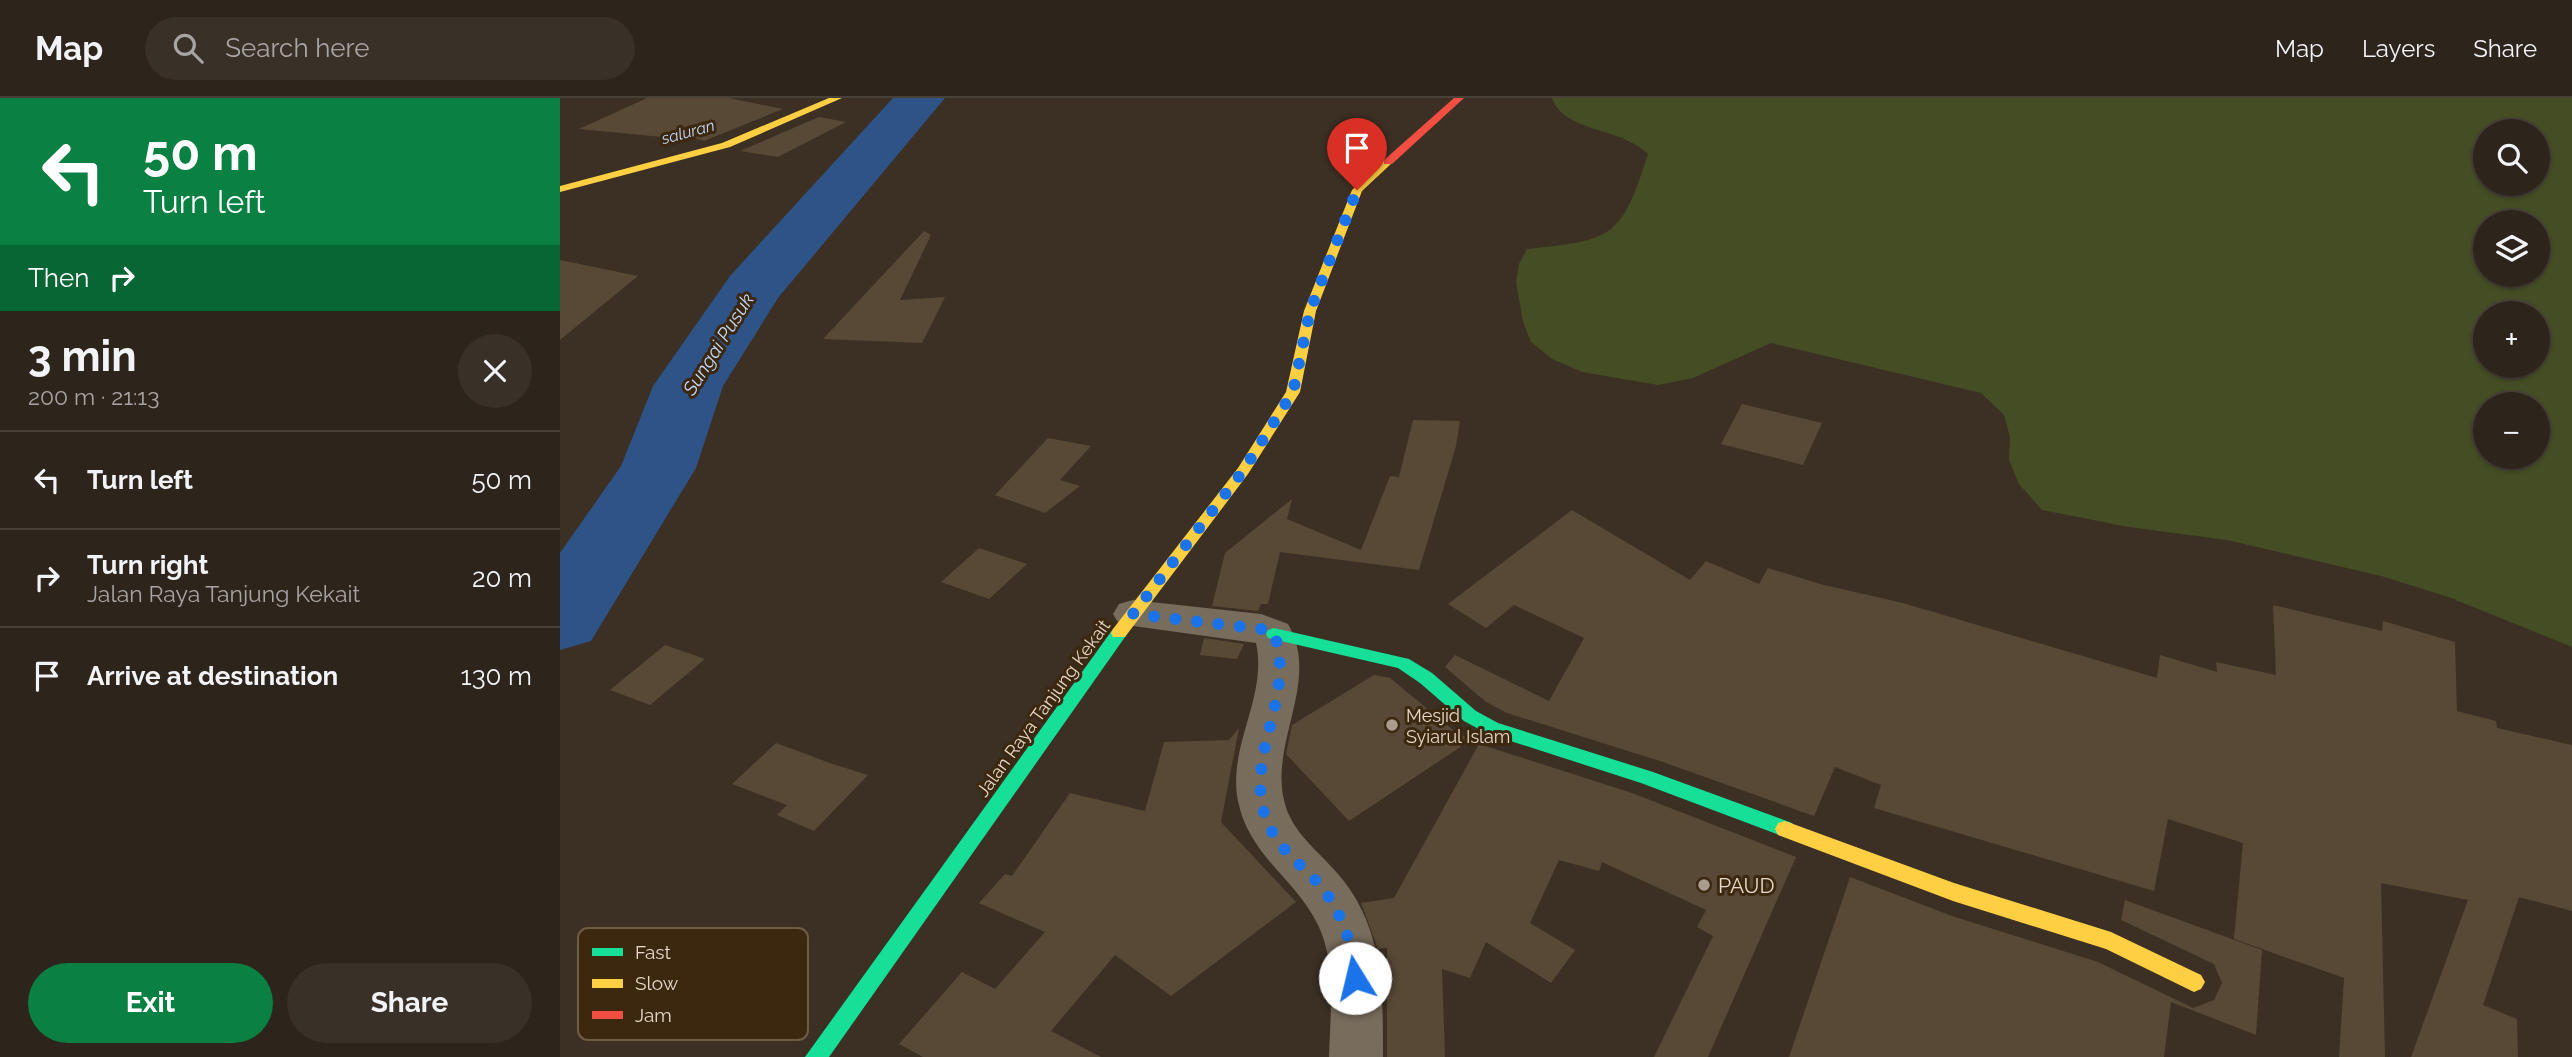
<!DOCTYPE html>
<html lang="en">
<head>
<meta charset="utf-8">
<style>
	:root { --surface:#2d241b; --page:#393028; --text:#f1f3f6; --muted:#a7a4a3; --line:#48413a; --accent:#0b8043 }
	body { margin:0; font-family:Raleway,sans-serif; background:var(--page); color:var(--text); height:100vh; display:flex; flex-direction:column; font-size:26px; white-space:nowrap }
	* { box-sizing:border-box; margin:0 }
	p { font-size:23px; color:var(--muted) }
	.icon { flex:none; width:38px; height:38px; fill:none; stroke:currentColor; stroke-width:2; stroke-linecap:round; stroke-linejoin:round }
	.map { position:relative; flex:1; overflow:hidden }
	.details { display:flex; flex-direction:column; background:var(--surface); width:560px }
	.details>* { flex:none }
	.guide { background:#0b8043; color:#fff; overflow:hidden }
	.buttons { position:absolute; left:1913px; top:21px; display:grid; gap:14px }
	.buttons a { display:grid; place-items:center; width:77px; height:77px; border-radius:50%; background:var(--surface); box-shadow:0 2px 5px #0004,0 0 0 2px var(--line); font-size:35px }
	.pin { position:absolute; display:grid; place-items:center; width:60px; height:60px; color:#fff; margin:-72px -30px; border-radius:50% 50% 50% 0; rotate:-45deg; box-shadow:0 0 7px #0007 }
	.pin .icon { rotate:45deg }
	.me { position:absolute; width:77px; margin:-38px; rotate:351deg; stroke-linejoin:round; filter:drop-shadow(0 0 5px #0008) }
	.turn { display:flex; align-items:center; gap:24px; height:147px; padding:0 28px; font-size:32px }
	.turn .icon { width:91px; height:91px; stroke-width:2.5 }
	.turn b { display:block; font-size:49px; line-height:60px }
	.then { display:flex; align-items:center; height:66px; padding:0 28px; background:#0003; gap:14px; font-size:26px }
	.round { display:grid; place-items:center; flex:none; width:74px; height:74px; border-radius:37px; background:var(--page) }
	.headline { display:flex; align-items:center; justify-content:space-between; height:119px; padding:0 28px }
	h1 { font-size:42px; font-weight:700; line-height:52px }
	.primary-button { display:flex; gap:14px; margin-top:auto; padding:14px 28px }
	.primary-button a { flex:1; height:80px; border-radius:42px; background:var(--accent); color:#fff; font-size:28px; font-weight:700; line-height:80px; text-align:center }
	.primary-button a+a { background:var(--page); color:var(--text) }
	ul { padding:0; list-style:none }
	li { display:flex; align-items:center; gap:21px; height:98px; padding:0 28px; border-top:2px solid var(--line) }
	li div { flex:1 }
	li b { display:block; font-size:26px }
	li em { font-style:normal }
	header { display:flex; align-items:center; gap:42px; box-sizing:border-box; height:98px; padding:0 35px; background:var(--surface); border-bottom:2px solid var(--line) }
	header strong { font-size:33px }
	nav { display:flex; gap:38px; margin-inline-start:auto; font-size:24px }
	.search { width:490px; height:63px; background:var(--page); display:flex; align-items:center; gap:18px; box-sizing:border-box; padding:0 24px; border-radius:38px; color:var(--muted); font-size:26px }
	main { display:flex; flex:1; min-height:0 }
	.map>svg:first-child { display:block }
	.green { fill:#444d24; fill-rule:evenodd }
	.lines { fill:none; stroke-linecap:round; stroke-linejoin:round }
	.river { fill:#2e5387; fill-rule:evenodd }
	.building { fill:#584936 }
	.street { fill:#786c5c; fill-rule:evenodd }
	.fast { fill:#16e098; fill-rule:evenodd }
	.slow { fill:#ffcf43; fill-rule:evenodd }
	.jam { fill:#f24e42; fill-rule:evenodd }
	.route { stroke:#1a73e8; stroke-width:12; stroke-dasharray:0 21.6 }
	.poi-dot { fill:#aa9d8f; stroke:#3c270f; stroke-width:2.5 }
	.labels { text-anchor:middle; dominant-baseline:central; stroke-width:6; stroke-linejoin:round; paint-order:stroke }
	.far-water-label { font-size:16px; font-style:italic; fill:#c3dbfe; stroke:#3c270f }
	.street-label { font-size:18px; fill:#e5d7c9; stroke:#3c270f }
	.poi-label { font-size:18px; fill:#e5d7c9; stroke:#3c270f; text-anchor:start }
	.water-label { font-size:19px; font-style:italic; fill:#c3dbfe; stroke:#3c270f }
	.near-poi-label { font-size:21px; fill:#e5d7c9; stroke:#3c270f; text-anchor:start }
	.key { fill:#3c270f; stroke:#6f5c47; stroke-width:2 }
	.key-label { font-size:19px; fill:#e5d7c9 }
</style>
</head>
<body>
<header>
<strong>Map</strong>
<div class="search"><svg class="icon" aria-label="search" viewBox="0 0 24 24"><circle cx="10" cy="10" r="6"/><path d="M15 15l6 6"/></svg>Search here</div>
<nav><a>Map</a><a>Layers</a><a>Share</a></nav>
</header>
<main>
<section class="details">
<div class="guide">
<div class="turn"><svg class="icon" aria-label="left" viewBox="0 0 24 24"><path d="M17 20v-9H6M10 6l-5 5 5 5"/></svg><div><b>50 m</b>Turn left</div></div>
<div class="then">Then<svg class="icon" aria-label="right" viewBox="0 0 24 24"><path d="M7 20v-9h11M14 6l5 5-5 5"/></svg></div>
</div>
<div class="headline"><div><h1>3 min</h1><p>200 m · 21:13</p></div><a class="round"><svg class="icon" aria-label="close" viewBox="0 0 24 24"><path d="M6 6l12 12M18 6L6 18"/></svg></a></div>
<ul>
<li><svg class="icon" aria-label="left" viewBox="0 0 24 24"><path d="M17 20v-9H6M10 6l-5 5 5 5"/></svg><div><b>Turn left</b></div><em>50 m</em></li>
<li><svg class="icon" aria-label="right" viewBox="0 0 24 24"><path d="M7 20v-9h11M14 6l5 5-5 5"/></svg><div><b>Turn right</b><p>Jalan Raya Tanjung Kekait</p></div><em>20 m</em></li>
<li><svg class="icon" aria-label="arrive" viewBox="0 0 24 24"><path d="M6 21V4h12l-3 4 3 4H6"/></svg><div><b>Arrive at destination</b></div><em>130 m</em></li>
</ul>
<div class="primary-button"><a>Exit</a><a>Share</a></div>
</section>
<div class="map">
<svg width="2012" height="959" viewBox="0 0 2012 959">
	<rect width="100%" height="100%" fill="#3c3024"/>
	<path class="green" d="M992,0H2012V549L1891,500L1825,479L1667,442L1569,429L1482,412L1459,386L1449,362L1450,339L1444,317L1421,295L1211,245L1133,280L1098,287L1022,274L992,261L971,244L963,224L956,184L959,166L967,151C1054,142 1061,140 1088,56C1060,28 1004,35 992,0ZM1925,33H1978V86H1925ZM1925,124H1978V177H1925ZM1925,215H1978V268H1925ZM1925,306H1978V359H1925Z"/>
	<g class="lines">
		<path class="river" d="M333,0H385L218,200L163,288L136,370L31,543L0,552V455L61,368L93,288L170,178Z"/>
	</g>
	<path class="building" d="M87,0H169L223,11L144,43L128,38L123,41L19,31Z
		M259,19L286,24L218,59L180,53Z
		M364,133L371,137L340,202L385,199L362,245L263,241Z
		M0,162L78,178L0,242Z
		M1182,306L1262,325L1243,367L1161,346Z
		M853,322L900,323L896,348L859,472L720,454L708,506H701L698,513L652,508L665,455L732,401L727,421L801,452L830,378L839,379Z
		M488,340L531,348L500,382L520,388L485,415L435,397Z
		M1012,412L1130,482L1146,463L1199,486L1208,470L1260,486L1343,505L1597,580L1600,557L1657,574L1656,564L1716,577L1713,507L1822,533L1823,523L1895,544L1897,613L1936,623L1937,630L2012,647V813L1959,799L1923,907L1957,921L1958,959H1851L1908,802L1821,785L1825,959H1779L1784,880L1674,841L1683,745L1608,721L1594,793L1314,710L1321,687L1275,669L1254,718L1103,664L947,615L926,604L885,569L895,557L989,603L1024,540L954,507L926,530L888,506Z
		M419,450L467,466L429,501L381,484Z
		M644,540L684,546L677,561L640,557Z
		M105,547L145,561L90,607L50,592Z
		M814,577L830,580L893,632L911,642L789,723L726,656L732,627Z
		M679,630L661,724L736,804L611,898L555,857L491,933L541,959H363L339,946L402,874L435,891L485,834L419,805L445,776L452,778L510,695L585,713L604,644L669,642Z
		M216,645L270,665L308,677L254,733L217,717L227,707L172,686Z
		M919,646L1072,695L1236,759L1148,959H1094L1153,838L1137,829L1146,812L1042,764L1039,773L999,762L970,825L1015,852L991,885L926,844L910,880L882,871L885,959H827V850L818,851L801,805L834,800Z
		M1290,779L1392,818L1538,864L1633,910L1654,902L1662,885L1654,866L1561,822L1565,802L1702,852L1696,937L1611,904L1604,959H1229Z"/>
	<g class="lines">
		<path class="street" d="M573,502L701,516L728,526C761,583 710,642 724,702C731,736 763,756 783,782C824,834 823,896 823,959H769C770,917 777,866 758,827C736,781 689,758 678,703C667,649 708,599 696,545L559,526L553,516L559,506Z"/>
		<path class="fast" d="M559,529L565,531L567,535L565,539L269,959H245L553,531Z
			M714,530L849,561L872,575L916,613L938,625L1093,674L1232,725L1235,731L1232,737L1225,739L1081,685L926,635L904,623L860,585L838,570L708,540L706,536L708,532Z"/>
		<path class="slow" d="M269,0H282L170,49L0,94V88L162,45Z
			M824,62L833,64L802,93L756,213L740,294L688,376L565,539H553L551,535L553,531L678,370L726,294L744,213L792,92Z
			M1225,723L1394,785L1551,834L1641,877L1645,884L1641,891L1634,894L1546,851L1393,803L1218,737L1215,731L1218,725Z"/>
		<path class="jam" d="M894,0H904L832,66H824V62Z"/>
	</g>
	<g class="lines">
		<path class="route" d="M795,880C793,846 781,812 759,786C738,764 713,746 704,715C687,654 736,595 714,536L701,531L573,516L683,373L733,294L750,213L797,92"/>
	</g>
	<g class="poi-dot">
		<circle cx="832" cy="627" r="7"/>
		<circle cx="1144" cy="787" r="7"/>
	</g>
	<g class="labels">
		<g class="far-water-label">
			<text transform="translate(128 34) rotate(-15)">saluran</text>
		</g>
		<g class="street-label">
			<text transform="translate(483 610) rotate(-54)">Jalan Raya Tanjung Kekait</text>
		</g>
		<g class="poi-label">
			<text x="846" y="617">Mesjid<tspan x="846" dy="21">Syiarul Islam</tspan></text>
		</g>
		<g class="water-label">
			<text transform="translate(158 246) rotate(-58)">Sungai Pusuk</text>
		</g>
		<g class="near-poi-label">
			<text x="1158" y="787">PAUD</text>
		</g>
	</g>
	<rect x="18" y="830" width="230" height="112" rx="10" class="key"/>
	<rect x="32" y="850" width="31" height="8" fill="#16e098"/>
	<rect x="32" y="881" width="31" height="9" fill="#ffcf43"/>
	<rect x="32" y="913" width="31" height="8" fill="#f24e42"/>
	<g class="key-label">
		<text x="75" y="861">Fast</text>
		<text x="75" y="892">Slow</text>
		<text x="75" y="924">Jam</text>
	</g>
</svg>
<div class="buttons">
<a><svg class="icon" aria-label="search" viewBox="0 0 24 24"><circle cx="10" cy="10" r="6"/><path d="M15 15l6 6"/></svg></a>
<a><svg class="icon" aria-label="layers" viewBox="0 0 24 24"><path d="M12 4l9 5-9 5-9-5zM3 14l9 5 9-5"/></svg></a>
<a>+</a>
<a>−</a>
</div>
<div class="pin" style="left:797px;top:92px;background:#d93025"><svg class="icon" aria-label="arrive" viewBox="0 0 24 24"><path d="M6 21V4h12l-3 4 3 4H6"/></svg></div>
<svg class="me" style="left:795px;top:880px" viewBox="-20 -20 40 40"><circle r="19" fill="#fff"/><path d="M0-13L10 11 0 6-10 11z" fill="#1a73e8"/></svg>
</div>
</main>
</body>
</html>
